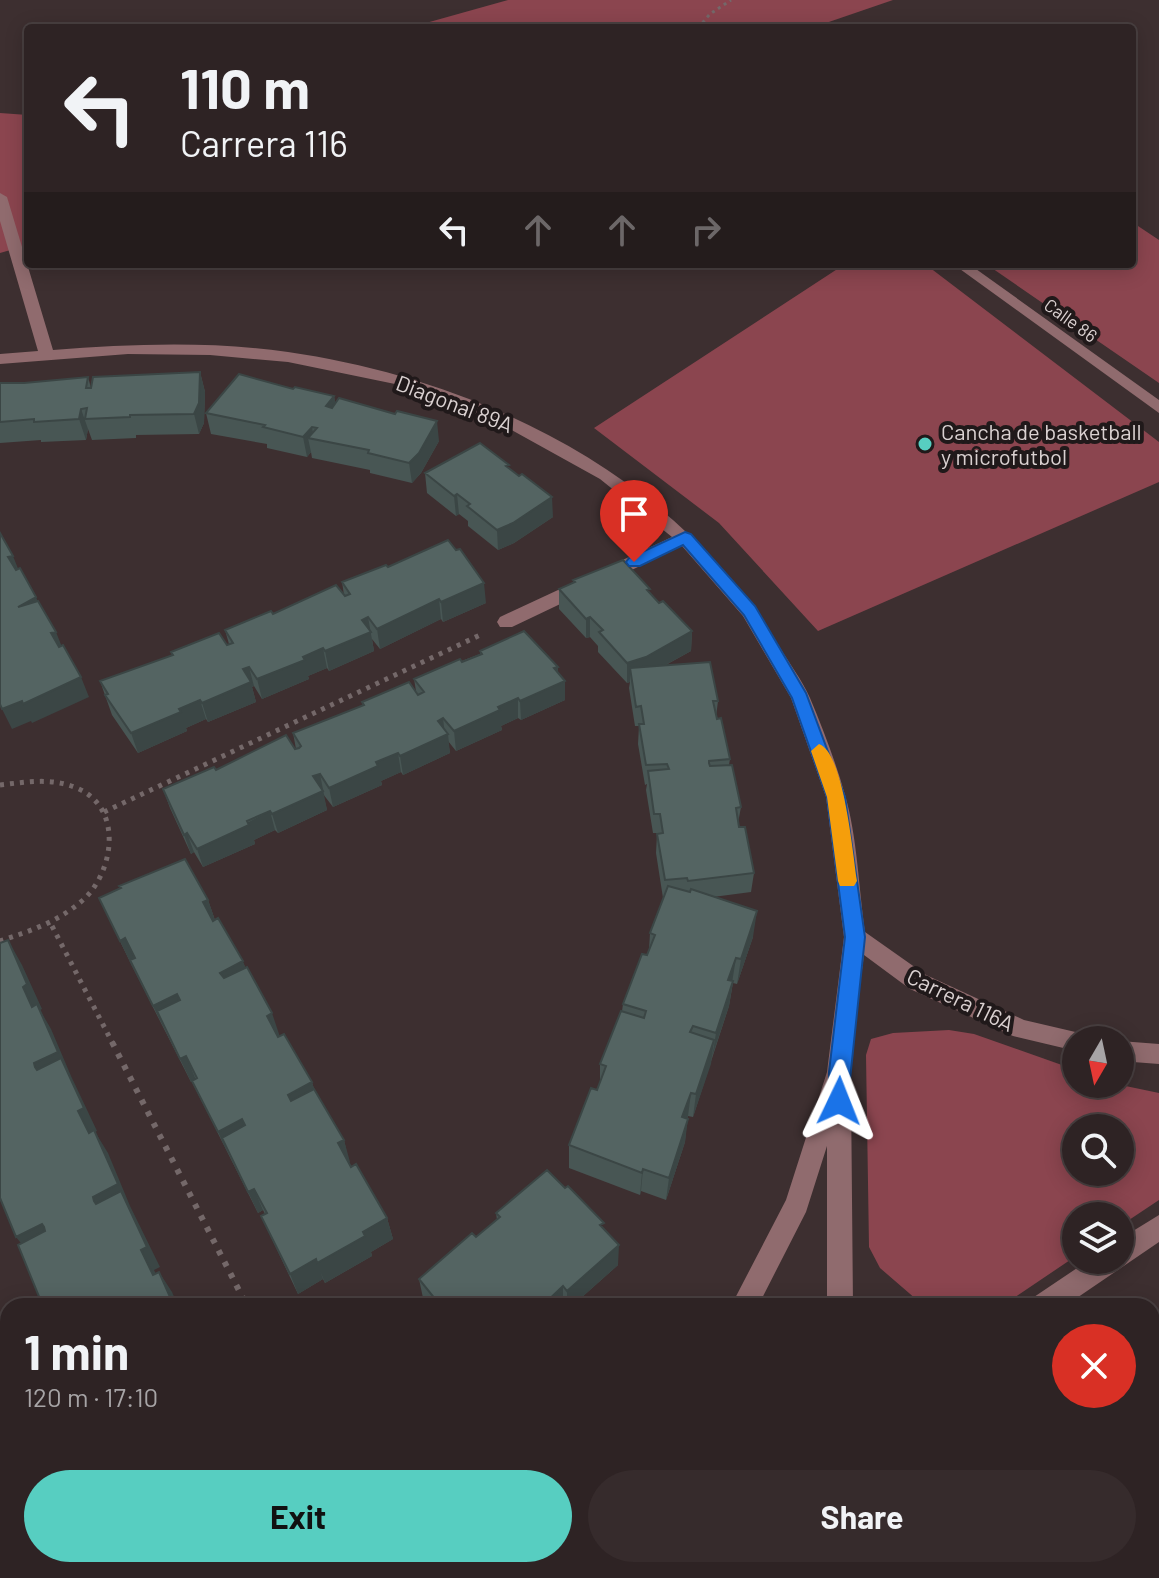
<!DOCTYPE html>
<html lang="en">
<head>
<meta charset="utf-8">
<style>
	:root { --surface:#2e2324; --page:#362b2c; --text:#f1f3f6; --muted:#a7a4a6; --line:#494041; --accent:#57cec1 }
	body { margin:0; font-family:Barlow,sans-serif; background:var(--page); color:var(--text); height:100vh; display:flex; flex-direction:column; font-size:30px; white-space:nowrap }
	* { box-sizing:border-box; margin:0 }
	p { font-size:26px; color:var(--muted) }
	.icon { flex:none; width:44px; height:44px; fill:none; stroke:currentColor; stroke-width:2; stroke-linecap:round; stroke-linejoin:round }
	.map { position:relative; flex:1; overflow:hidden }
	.panel { position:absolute; left:0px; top:1298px; width:1160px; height:280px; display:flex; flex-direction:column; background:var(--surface); border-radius:24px 24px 0 0; box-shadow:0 4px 20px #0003,0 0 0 2px var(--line) }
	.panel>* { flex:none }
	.banner { position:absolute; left:24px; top:24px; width:1112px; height:244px; border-radius:8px; box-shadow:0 4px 20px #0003,0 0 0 2px var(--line); background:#2e2324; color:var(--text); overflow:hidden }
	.needle { width:52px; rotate:189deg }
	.tools { position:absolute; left:1062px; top:1026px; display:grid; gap:16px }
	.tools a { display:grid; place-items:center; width:72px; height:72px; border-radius:50%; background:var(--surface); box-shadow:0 4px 20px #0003,0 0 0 2px var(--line); font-size:40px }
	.pin { position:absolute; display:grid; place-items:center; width:68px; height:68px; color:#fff; margin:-82px -34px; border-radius:50% 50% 50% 0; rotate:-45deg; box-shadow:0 0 8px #0007 }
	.pin .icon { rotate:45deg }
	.me { position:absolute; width:88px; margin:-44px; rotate:2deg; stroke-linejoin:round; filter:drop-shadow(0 0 6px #0008) }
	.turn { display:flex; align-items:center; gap:28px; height:168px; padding:0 24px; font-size:36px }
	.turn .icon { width:104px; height:104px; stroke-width:2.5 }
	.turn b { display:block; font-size:56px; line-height:68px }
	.lanes { display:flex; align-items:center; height:76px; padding:0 24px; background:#0003; justify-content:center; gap:40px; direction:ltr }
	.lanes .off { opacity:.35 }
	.round { display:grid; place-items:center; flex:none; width:84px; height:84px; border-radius:42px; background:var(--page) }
	.headline { display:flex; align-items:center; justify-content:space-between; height:136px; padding:0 24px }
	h1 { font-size:48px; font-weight:700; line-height:60px }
	.button { display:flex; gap:16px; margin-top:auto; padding:16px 24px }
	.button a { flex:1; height:92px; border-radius:48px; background:var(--accent); color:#111; font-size:32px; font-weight:700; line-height:92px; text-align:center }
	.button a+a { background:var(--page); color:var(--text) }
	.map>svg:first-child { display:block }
	.green { fill:#8b454f; fill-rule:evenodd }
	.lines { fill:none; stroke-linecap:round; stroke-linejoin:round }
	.path-far2 { stroke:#746869; stroke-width:3; stroke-dasharray:3 4; stroke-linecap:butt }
	.path-far1 { stroke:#746869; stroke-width:5; stroke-dasharray:4 6; stroke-linecap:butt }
	.path { stroke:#746869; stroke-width:6; stroke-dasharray:5 8; stroke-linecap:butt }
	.minor { fill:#906b6e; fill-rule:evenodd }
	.wall { fill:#485654 }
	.shaded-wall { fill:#3b4645 }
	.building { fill:#546462; stroke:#3b4645; stroke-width:2 }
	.route { fill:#1a73e8; stroke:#114b97; stroke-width:2 }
	.slow { fill:#f59e0b }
	.poi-dot { fill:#57cec1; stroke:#20191a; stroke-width:3 }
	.labels { text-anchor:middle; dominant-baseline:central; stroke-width:8; stroke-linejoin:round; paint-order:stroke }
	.far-street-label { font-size:18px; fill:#dad1d1; stroke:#20191a }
	.street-label { font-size:22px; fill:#dad1d1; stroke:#20191a }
	.poi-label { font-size:22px; fill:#dad1d1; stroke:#20191a; text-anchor:start }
</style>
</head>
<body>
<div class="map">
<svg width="1159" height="1578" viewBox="0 0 1159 1578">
	<rect width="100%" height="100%" fill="#3d2f30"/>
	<path class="green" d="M508,0H893L823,24L828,28H408Z
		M0,113L28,115V245L0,253Z
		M1132,222L1159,240V383L986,264H1132Z
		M845,264H925L1159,442V482L818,631L719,523L594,428Z
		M949,1030L974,1034L1076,1070V1084H1116L1159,1093V1200L1120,1226V1216H1076V1256L1002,1306H924L880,1268L869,1247L866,1055L871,1039L893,1033ZM1076,1128H1120V1172H1076Z"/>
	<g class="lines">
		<path class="path-far2" d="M698,28L710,14L731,0"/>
		<path class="path-far1" d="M0,785C27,782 53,777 79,789C124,810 113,873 83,900C58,922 30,931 0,941
			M104,812L480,635
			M52,926L113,1044"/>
		<path class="path" d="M112,1042L247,1306"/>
		<path class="minor" d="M0,193L7,197L53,350C131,344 210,341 288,352C481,380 676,475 779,646C789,663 802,680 810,698C823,729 836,763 845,795C857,835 859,890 865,932L926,975L1024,1020L1084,1034L1087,1040H1076V1051L1013,1036L910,989L864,955L847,1083L851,1090L853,1306H827V1146L806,1212L758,1306H731L786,1200L827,1072L844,937L826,797L791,698L743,616L682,546L512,627H500L497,622L500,617L672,537L600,479L497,422L395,384L288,362L210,355L128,354L0,364V354L38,351L0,221Z
			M953,264H969L1159,400V413Z
			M1120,1041L1159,1044V1064L1120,1061Z
			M1159,1215V1242L1065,1306H1030L1034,1297L1089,1260H1120V1239Z
			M514,1570H547L544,1578H511Z
			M848,1570H876L877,1578H849Z"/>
	</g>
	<path class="wall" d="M200,372L205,392L204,423L199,434L136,435V438L92,440L88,429L86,440L41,442V440L0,443V383H24L88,377L91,388Z
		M293,389L334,396L335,402L439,441L421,473L412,483L370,473V470L312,458L311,452L307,457L267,448V444L211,434L206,413Z
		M510,469L553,517L514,543L498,550L468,526V521L459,514L456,516L427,493L425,473Z
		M388,567L486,603L443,622L441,619L380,649L372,639L374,651L329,671L327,668L308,676L309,679L262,699L254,686L252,687L256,702L208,722L206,719L186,728L187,731L138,753L112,715L100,681L227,645L229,644L225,630L273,614L344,595L342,582Z
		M573,580L650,594L692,631L691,651L664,666L718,701L716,717L730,759L729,765L741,807L738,823L754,873L751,892L713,897L753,937L737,984L733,983L729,1006L693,1117L688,1116L687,1119L685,1142L666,1200L641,1191L640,1195L569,1168V1145L597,1090L600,1082V1064L622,1011L623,1004L649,950L650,933L663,898L656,853L657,834H658V833H653L646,790L647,784L645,785L638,744L639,726H635L629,688L630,682L627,683L598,652V646L590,637L586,638L559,609V589L573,583Z
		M480,651L558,667V672L565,700L521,720L518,718L501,726L502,730L456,751L448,741L450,753L403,775L401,772L381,781L382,785L333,807L323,794L327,810L278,833L275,830L254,840L255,844L203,867L194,852L191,854L170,808L163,789L216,770L296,749L293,733L363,706L362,702L416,691L414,679L480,654Z
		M99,898L208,900L215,920L246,968L279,1036L312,1082L314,1089L344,1140L349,1163L387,1218L393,1239L371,1252L372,1256L325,1283L323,1279L298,1294L261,1216L265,1214L263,1210L258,1213L192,1082H191L132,966Z
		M496,1213L603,1228L618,1265L572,1306H430L423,1298L419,1279L476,1237L497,1220Z"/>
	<path class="shaded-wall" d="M200,372L205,392L204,423L199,434L194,414Z
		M334,396L338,417L326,406Z
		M81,409L88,429L86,440L79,419Z
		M437,421L439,441L421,473L412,483L409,463Z
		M312,427L314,439L308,438L311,452L307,457L303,437Z
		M457,494L459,514L456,516L454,496Z
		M552,497L553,517L514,543L498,550L497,530Z
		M13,556L21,576L8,557Z
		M484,583L486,603L443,622L441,602Z
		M36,597L44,617L18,607Z
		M439,599L441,619L380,649L377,629Z
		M368,617L374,651L329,671L325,651L362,620Z
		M590,617V637L586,638V619Z
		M692,631L691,651L645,676L630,668V682L627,683V663Z
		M56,632L64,652L59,653L51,633Z
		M323,648L327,668L308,676L309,679L262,699L257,679Z
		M249,667L254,686L252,687L256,702L208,722L202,703L243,669Z
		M558,667V684L565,681V700L521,720L520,701L554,668Z
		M81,677L89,697L32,723L31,721L12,729L2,709Z
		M518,698V718L501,726L502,730L456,751L454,731L498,707Z
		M200,700L206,719L186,728L187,731L138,753L131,733L179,709Z
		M443,718L445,735L448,734L450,753L403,775L400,756L438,721Z
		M398,753L401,772L381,781L382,785L333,807L329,788L376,762Z
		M320,774L327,810L278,833L272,814L313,776Z
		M270,811L275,830L254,840L255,844L203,867L197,849Z
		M187,833L194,852L191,854L184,835Z
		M208,900L217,926L213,928L203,902Z
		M757,911L753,937L737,984L741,959Z
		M125,938L137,964L132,966L120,941Z
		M8,940L22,965L42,1009L40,1010L51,1029L71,1076L97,1131L95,1132L108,1153L130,1206L160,1267L154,1270L166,1295L94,1201L93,1197L102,1155L37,1070L34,1063L32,1007L23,987Z
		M736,958L732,983L728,980Z
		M243,961L252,987L230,998L220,973Z
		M733,981L729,1006L712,1057L716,1033Z
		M177,994L187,1019L157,1011L165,1030L153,1006Z
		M272,1013L280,1037L276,1040L267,1016Z
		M714,1040L711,1064L693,1117L696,1094Z
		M186,1056L196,1080L191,1082L180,1059Z
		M312,1082L319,1105L296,1118L288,1095Z
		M691,1093L688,1116L679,1140L682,1117Z
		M242,1119L251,1141L222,1138L228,1154L218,1132Z
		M688,1119L685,1142L666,1200L669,1178Z
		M344,1140L350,1162L345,1165L338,1143Z
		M643,1169L641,1191L640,1195L642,1173Z
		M254,1189L263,1210L258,1213L248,1192Z
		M387,1218L393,1239L371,1252L372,1256L325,1283L317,1263L363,1232Z
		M42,1224L58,1244L33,1258L16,1237Z
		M619,1245L618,1265L572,1306H567V1291Z
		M316,1259L323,1279L298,1294L290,1274Z
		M159,1272L172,1292L178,1306H174Z
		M563,1286V1306H542Z
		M62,1570H81L80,1578H62Z
		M193,1570H217L219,1574L212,1578H181Z"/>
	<path class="building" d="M200,372L199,403L194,414L130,415V417L85,419L87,408L81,409L79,419L34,422V419L0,422V383H24L88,377L86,388H91L93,377Z
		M239,374L293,389L295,387L334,396L326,406L332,408L339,398L395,414L397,411L437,421L419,453L409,463L368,453L369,450L308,438L317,428L312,427L303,437L263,427L265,425L206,413Z
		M480,443L509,465L506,466L519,476L522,474L552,497L513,523L497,530L467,506L470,504L457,494L454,496L425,473Z
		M0,533L13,556L8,557L16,570L20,568L36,597L18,607L38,601L56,632L51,633L59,647L63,645L81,677L23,704L22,701L2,709L0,704Z
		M448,540L456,550L460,549L484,583L441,602L439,599L377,629L368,617L362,620L371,632L325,651L323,648L303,657L305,660L257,679L249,667L243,669L251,682L202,703L200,700L179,709L181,712L131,733L105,695L108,694L100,681L173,655L171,652L219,633L227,645L233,643L225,630L271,611L273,614L336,585L345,596L350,594L342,582L386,565L388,567Z
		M623,560L650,589L647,590L659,603L663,601L692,631L646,657L627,663L599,632L603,630L590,617L586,619L559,589L575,582L573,580Z
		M524,631L558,667L554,668L565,681L520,701L518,698L498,707L500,710L454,731L443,718L438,721L448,734L400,756L398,753L376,762L378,766L329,788L320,774L313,776L323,791L272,814L270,811L247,821L249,825L197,849L187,833L184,835L163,789L214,767L216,770L286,735L295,749L299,748L301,746L293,733L364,705L362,702L409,682L418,695L424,692L414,679L460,659L462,662L482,654L480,651Z
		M710,662L718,701H713L717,719L721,718L730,759L709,761V763L710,766L732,765L741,807L736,808L739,827H745L754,873L688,881L687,878L665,880L657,834L663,833L660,814H654L648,771L669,769L667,764L646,765L639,724H644L641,706L636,707L630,668Z
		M185,859L208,900L203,902L213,921L218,918L243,961L220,973L224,978L247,967L272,1013L267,1016L278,1037L284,1034L312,1082L288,1095L291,1101L314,1089L344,1140L338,1143L351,1167L356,1164L387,1218L363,1232L365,1236L317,1263L316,1259L290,1274L261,1216L267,1213L254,1189L248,1192L222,1138L245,1125L242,1119L218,1132L192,1081L197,1078L186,1056L180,1059L157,1011L180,1000L177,994L153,1006L130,960L135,958L125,938L120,941L99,898L121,888L119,886Z
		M668,886L690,892L691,889L757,911L741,959L736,958L728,980L733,981L716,1033L693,1026L690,1032L714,1040L696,1094L691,1093L682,1117L688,1119L669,1178L643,1169L642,1173L569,1145L591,1088L597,1090L606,1066L600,1064L621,1011L644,1018L646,1011L623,1004L642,954L647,955L655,935L650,933Z
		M8,940L27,984L23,987L32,1007L37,1004L58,1052L34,1063L35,1067L37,1070L61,1058L84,1108L78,1111L89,1133L94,1130L118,1184L93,1197L94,1201L96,1204L121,1191L147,1247L141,1250L153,1275L159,1272L174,1306H50L48,1301L42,1304L18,1245L45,1231L44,1227L42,1224L16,1237L0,1198V943Z
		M547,1170L565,1188L568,1186L604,1223L600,1225L619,1245L567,1291L563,1286L542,1306H435L432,1303L436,1300L419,1279L472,1233L476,1237L500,1217L496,1213Z
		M8,1504V1570H62V1578H0V1505Z
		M109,1570H193L181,1578H113Z"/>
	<path class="route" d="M685,532L691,534L755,606L806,693L845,797L865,937L847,1108L839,1111L832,1108L829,1101V1072L845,937L827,797L792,698L744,615L683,545L640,566H629L626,562L629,558Z"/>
	<path class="slow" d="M819,744C844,752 853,856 857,881L854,886H840L838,881L827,797L811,751Z"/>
	<circle class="poi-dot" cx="925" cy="444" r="8"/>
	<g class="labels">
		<g class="far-street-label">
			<text transform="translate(1071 320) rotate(36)">Calle 86</text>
		</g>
		<g class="street-label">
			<text transform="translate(455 403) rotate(21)">Diagonal 89A</text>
			<text transform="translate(961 999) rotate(26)">Carrera 116A</text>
		</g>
		<g class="poi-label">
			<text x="941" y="431">Cancha de basketball<tspan x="941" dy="25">y microfutbol</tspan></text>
		</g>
	</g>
</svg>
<div class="tools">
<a><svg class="needle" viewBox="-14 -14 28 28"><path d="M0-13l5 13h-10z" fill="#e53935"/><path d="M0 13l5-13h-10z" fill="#a7a4a6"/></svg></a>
<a><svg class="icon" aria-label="search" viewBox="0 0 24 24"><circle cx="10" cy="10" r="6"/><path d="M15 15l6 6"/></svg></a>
<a><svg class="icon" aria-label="layers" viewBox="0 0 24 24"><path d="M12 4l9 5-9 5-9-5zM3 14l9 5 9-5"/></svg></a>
</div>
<div class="pin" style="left:634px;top:562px;background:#d93025"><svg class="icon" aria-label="arrive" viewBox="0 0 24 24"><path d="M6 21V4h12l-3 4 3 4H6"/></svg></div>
<svg class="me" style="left:839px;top:1101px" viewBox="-20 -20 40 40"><path d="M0-17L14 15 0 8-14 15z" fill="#1a73e8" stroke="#fff" stroke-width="4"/></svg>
<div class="banner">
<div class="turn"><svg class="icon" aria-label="left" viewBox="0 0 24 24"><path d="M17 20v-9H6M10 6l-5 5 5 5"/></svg><div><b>110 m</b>Carrera 116</div></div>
<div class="lanes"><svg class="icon" aria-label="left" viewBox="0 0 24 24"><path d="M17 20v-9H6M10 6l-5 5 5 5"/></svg><svg class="icon off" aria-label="ahead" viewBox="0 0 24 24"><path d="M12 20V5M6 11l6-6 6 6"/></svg><svg class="icon off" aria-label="ahead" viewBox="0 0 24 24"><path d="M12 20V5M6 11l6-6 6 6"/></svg><svg class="icon off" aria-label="right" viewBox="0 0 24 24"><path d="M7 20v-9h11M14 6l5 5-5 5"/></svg></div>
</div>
<section class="panel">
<div class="headline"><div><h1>1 min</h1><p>120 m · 17:10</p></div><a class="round" style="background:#d93025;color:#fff"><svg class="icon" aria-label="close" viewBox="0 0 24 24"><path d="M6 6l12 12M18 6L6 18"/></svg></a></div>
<div class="button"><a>Exit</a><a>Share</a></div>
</section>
</div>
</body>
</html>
